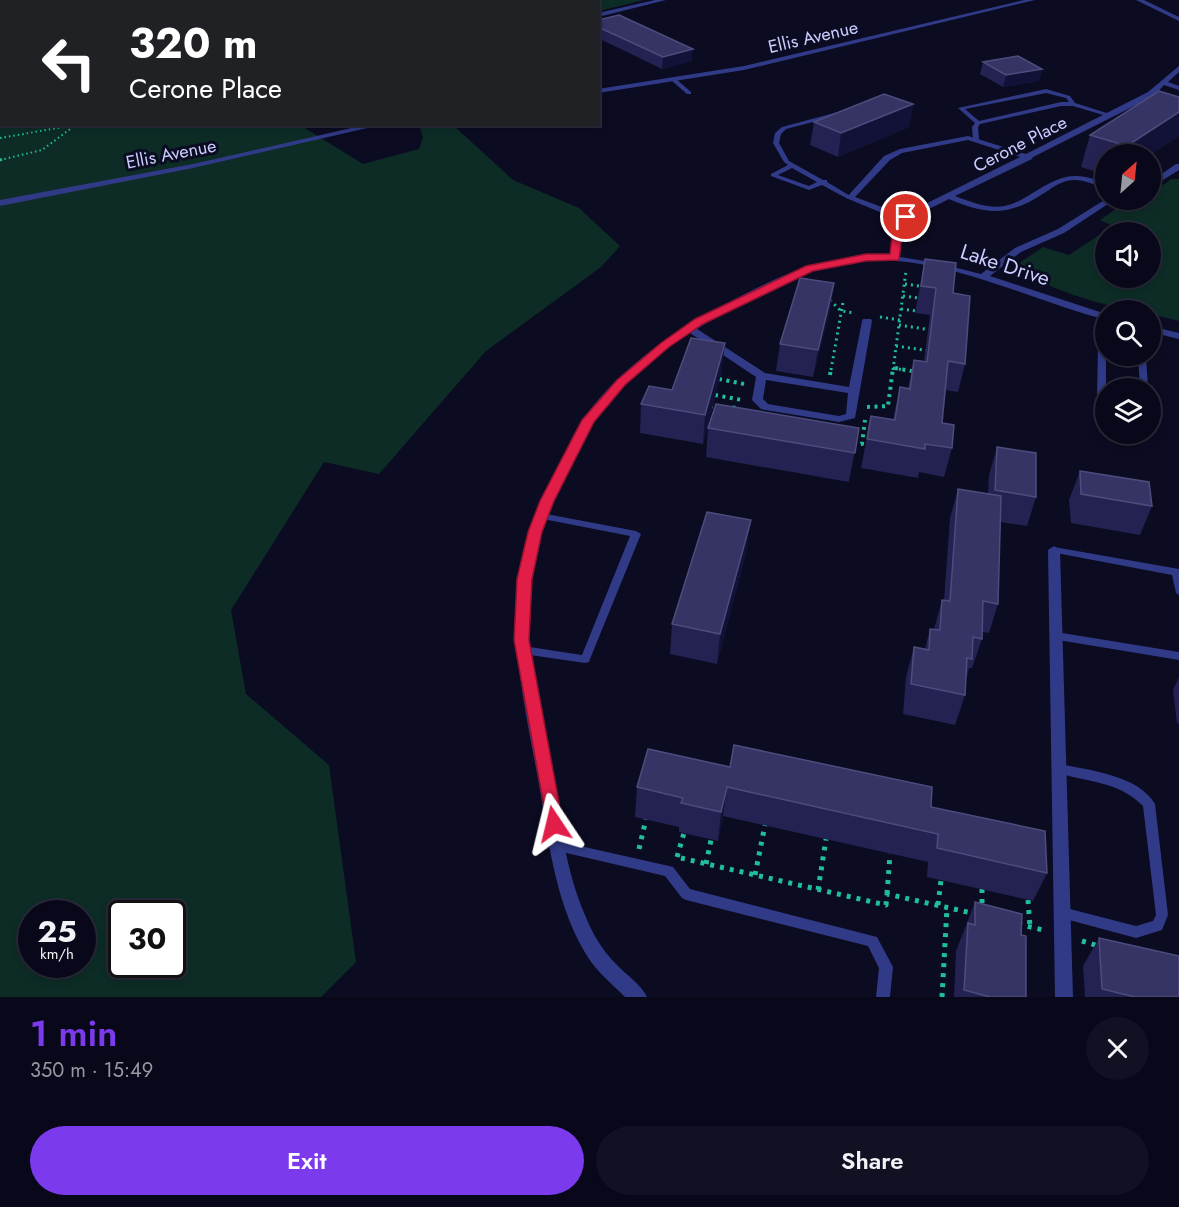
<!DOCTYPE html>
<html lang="en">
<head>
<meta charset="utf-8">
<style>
	:root { --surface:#08081a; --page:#111123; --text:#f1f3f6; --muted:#989aa2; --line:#292939; --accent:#7c3aed }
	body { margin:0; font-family:Jost,sans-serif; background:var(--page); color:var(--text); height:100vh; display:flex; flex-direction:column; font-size:22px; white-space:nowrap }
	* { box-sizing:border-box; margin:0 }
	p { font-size:20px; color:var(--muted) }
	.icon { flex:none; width:33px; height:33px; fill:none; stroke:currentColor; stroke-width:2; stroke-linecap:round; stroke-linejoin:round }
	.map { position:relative; height:997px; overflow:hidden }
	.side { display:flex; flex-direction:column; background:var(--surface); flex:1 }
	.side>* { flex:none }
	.hud { position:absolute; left:0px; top:0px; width:600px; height:126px; box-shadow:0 3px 9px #0003,0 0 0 2px var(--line); background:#202124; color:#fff; overflow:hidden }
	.needle { width:39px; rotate:27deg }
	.buttons { position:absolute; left:1095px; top:144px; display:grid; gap:12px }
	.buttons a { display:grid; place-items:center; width:66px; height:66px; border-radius:50%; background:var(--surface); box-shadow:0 3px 9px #0003,0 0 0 2px var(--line); font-size:30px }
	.speed { position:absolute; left:18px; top:900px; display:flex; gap:12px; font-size:30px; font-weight:700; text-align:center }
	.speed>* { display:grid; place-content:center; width:78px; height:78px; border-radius:50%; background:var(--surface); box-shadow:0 3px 9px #0003,0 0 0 2px var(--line); line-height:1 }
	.speed small { font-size:15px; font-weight:400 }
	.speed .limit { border:3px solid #111; border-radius:9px; background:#fff; color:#111 }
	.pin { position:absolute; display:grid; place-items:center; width:51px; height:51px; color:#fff; margin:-26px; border:3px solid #fff; border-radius:50%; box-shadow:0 2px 6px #0007 }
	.me { position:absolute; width:66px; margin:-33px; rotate:350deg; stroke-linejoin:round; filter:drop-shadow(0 0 4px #0008) }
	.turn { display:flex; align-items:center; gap:21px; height:126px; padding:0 30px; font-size:27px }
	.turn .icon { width:78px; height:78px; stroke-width:2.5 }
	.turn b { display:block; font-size:42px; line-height:51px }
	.round { display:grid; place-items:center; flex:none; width:63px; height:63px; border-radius:32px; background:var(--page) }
	.overview { display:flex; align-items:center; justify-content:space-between; height:102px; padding:0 30px }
	h1 { font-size:36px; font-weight:600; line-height:45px; color:var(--accent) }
	.cta { display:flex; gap:12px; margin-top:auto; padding:12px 30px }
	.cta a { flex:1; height:69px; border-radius:36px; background:var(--accent); color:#fff; font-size:24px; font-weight:600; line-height:69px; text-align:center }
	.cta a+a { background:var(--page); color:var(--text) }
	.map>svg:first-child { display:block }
	.green { fill:#0d2c26; fill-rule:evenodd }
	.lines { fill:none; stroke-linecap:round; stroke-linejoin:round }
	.path-far3 { stroke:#20be9c; stroke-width:2; stroke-dasharray:1.5 3; stroke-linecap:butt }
	.path-far2 { stroke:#20be9c; stroke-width:3; stroke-dasharray:2 4; stroke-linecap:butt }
	.path-far1 { stroke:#20be9c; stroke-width:4; stroke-dasharray:3 4.5; stroke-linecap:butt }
	.path { stroke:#20be9c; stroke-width:5; stroke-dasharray:4 6; stroke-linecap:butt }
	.service { fill:#303a86; fill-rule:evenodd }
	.minor { fill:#303a86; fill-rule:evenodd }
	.tertiary { fill:#303a86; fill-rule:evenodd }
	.wall { fill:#242252 }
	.shaded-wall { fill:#121137 }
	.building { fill:#363465; stroke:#4d4c7d; stroke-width:1.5 }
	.route { fill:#e11d48; stroke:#92132f; stroke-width:1.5 }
	.labels { text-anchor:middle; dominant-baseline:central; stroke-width:6; stroke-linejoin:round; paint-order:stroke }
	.far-street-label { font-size:18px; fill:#cbcdff; stroke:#0b0b22 }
	.street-label { font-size:21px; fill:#cbcdff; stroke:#0b0b22 }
</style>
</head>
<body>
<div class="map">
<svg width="1179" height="997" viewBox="0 0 1179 997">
	<rect width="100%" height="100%" fill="#0b0b22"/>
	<path class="green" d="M394,0H644L599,11L598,2Z
		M0,121L2,124L300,125L363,164L419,149L423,138L419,125H453L513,180L579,208L620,246L601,267L486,351L379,474L324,462L231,610L246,694L329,765L356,962L321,997H0ZM32,914H82V964H32ZM122,914H172V964H122Z
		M1171,179H1179V321L1151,314L1150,310C1105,310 1052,289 1012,268L1043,247L1069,255L1113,226L1100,220L1123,204L1150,200L1151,194ZM1150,232V278H1106V232Z"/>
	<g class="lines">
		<path class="path-far3" d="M428,0L431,2
			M0,138L75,125
			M0,160L42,150L77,124"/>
		<path class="path-far2" d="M0,160L3,159
			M905,284L919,286
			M903,296L918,298
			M830,300L841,311L855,313
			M901,309L916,311
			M880,317L900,320
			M899,325L931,330
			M896,346L931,351
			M893,368L904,370
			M831,370L843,302
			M893,370L906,271"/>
		<path class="path-far1" d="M895,368L916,372
			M830,375L831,368
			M719,379L744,384
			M715,395L742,400
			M710,406L740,408
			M867,407L888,406L893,368
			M854,442L862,444L865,420"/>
		<path class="path" d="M639,849L646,819
			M677,857L684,833
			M681,858L886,905L887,894L976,914
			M706,864L711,840
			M755,875L765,825
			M982,889V909
			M818,890L826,839
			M887,894L890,854
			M1028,900L1030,927
			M938,905L941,880
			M1018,924L1043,930
			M1082,941L1098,946
			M942,997L947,908"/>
		<path class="service" d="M672,79H676L691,92V94H687L672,81Z
			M1046,89L1070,96L1075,103L1113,115L1110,117L1073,106H1061L980,124L978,127L979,139L976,141L973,139L972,127L975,123L958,108ZM1046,93L1066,98L1069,102H1061L979,121L965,109Z
			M838,112L841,114L840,115L786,129L781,134L779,143L789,161L823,180H827V182L852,197V199H848L822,185L809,190L771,176V174L788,165L784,162L773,143L775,133L782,127ZM792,168L817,182L809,186L778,175Z
			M1103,330H1106V408H1103L1097,398L1098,345Z
			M1138,356H1146L1148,388H1140Z
			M541,513L636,531L641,534L590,659L589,662L585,663L523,654L519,653L518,650L519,647L523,646L582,655L630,536L538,518L536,516Z
			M1054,547L1179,569V595L1176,593L1172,575L1051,552L1049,550L1051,548Z
			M1056,632L1179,652V660L1052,639L1051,636L1052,633Z
			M1059,764C1089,770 1138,775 1155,804L1168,915L1162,930L1136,938L1058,917L1056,913L1058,909L1062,907L1136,926L1153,921L1156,915L1143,806C1117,780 1088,783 1055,772L1053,769L1055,766Z
			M558,841L669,866L673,867L690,889L877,937L893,967L890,997H876L879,968L868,946L686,900L682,898L665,876L558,851L554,850L552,846L554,842Z"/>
		<path class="minor" d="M25,0H32L23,2Z
			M58,0L73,2H60Z
			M655,0H666L598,17V13Z
			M1024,0H1035L744,70L598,93V89L744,66Z
			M2,10V15H0V11Z
			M1179,66V72L1168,82L1179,86V90L1164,85L1154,96L1033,157L1032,159L955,196C971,202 988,209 1005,206C1014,204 1023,199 1031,194C1061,176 1071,170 1106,183V188C1095,185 1085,180 1074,180C1061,180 1051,189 1041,195C1007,217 984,214 949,199L909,219L902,228L900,257L937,263L981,274L1015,248L1058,229L1106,199L1114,200L1064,233L1021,252L990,276L1106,314V320C1016,296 920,242 825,266C785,276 732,307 697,329L765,373L849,387L862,321L863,319H871L872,321L855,418L839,422L765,410L761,409L752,400L756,377L690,333C653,356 614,387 591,425C581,442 573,460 565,478C545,517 531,559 529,603C527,659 541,715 551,769C560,818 565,869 585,915C592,933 602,950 616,964C626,975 641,984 647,997H625C614,986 601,975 591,962C556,910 549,844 539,784C527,718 510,648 518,580C522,545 536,510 552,479C563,458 571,436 584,418C623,364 679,328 737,298C791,270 828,254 890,257L894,228L899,220L846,198L884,156L900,149L968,136L1026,154L1148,92ZM968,140L1020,157L903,215L855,197L890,160L902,153ZM766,380L848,393L846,414L839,416L768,404L763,399Z
			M369,124H385L193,168L0,206V200L193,164Z
			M1176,164H1179V170L1150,188V182Z
			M1150,326L1179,333V339L1150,332Z
			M1054,546L1060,550L1073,997H1055L1048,550Z"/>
		<path class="tertiary" d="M1136,0H1144L1179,17V21Z"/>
	</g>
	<path class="wall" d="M598,20L692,61L662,69L598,38Z
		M983,62L1042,69L1039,81L1003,87L980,74Z
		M1179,97V136L1150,155V154H1106V175L1081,167L1090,135Z
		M913,104L909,127L838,157L810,145L814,122Z
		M925,259L953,293L965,364L958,392L945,390L942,423L952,448L944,477L919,472L918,478L861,468L871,416L893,419L900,387L908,388L914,360L924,361L930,315L915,313Z
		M834,283L830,310L813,377L776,371L780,344Z
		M722,370L703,444L640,433L641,404L672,390Z
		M708,428H859L849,482L706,457Z
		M997,447L1036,497L1027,526L1000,522L998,604L989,633L982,632V639L972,668H969L966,680L965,695L955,725L903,714L906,677L914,647L925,649L930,629H934L942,600H944L950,518L958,489L988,494L989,475Z
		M1080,471L1152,506L1140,535L1071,523L1069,500Z
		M747,549L717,664L670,654L672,624Z
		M1179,677V724L1177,723L1173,690Z
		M730,767L931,807L1047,873L1033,901L927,877L928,862L723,816L718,841L679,832V827L635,817L637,787Z
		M975,902L1021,935L1026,997H954L956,951Z
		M1099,938L1179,997H1085L1083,966Z"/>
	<path class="shaded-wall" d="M693,49L692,61L662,69L663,57Z
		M1042,69L1039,81L1003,87L1006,75Z
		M913,104L909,127L838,157L841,133Z
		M1179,112V136L1150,155V154H1124L1127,146Z
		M834,283L830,310L813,377L818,350Z
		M725,343L722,370L703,444L705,415Z
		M751,520L747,549L717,664L720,634Z
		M727,787L723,816L718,841L721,812Z"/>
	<path class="building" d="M619,15L693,49L663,57L598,27V20Z
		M1018,56L1042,69L1006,75L983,62Z
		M1159,91L1179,97V112L1127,146L1090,135Z
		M884,94L913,104L841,133L814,122Z
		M925,259L956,263L953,293L970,296L965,364L948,361L942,423L954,425L952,448L925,444V449L867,439L871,416L895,420L900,387L910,389L914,360L927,362L936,288L921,286Z
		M800,278L834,283L818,350L780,344Z
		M691,338L725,343L705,415L641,404L649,386L672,390Z
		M716,404L859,428L855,453L708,428Z
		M997,447L1036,453V497L995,490Z
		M1080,471L1149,482L1152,506L1081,494Z
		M958,489L1001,496L998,604L983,601L982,639L973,637L972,659L967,658L965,695L911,684L914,647L929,650L930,629L940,630L942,600L950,601Z
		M707,512L751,520L720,634L672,624Z
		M734,745L932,787L931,807L1045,831L1047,873L937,848L938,834L727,787L721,812L681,803L683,798L637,787L648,749L730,767Z
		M975,902L1022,914L1021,935L1026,936V997H990L964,990L968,923L975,925Z
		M1099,938L1179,956V997H1135L1102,989Z"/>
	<path class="route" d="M906,214L911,217L903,228L899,260L866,261L813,271L703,324L669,347L625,385L594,422L554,501L542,532L532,579L529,640L563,824L560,829L554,832L548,829L514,640L517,579L528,532L540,501L582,420L617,380L661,343L695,319L806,266L866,254H890L893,228Z"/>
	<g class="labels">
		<g class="far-street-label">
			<text transform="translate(813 37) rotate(-13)">Ellis Avenue</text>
			<text transform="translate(1020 144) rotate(-27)">Cerone Place</text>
			<text transform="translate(171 154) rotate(-11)">Ellis Avenue</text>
		</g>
		<g class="street-label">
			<text transform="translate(1005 265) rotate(18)">Lake Drive</text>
		</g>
	</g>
</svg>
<div class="buttons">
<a><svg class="needle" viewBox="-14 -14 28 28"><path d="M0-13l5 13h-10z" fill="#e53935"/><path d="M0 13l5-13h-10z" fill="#989aa2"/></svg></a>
<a><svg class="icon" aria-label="sound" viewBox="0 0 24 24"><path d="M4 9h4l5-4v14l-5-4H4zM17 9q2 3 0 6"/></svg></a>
<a><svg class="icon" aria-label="search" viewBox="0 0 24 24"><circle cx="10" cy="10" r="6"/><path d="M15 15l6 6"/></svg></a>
<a><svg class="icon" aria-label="layers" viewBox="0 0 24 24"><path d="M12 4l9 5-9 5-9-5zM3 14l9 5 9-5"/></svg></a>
</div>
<div class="speed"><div>25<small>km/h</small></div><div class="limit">30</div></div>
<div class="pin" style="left:906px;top:217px;background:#d93025"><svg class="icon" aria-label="arrive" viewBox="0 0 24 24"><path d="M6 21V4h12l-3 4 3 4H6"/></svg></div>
<svg class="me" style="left:554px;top:824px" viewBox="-20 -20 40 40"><path d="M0-17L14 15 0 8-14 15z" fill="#e11d48" stroke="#fff" stroke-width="4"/></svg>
<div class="hud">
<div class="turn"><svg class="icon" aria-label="left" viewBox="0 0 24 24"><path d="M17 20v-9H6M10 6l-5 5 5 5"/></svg><div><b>320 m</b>Cerone Place</div></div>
</div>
</div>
<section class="side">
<div class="overview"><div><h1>1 min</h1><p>350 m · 15:49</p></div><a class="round"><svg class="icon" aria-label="close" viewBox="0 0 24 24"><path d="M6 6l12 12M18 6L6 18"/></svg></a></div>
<div class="cta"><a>Exit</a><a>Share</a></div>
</section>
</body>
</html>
